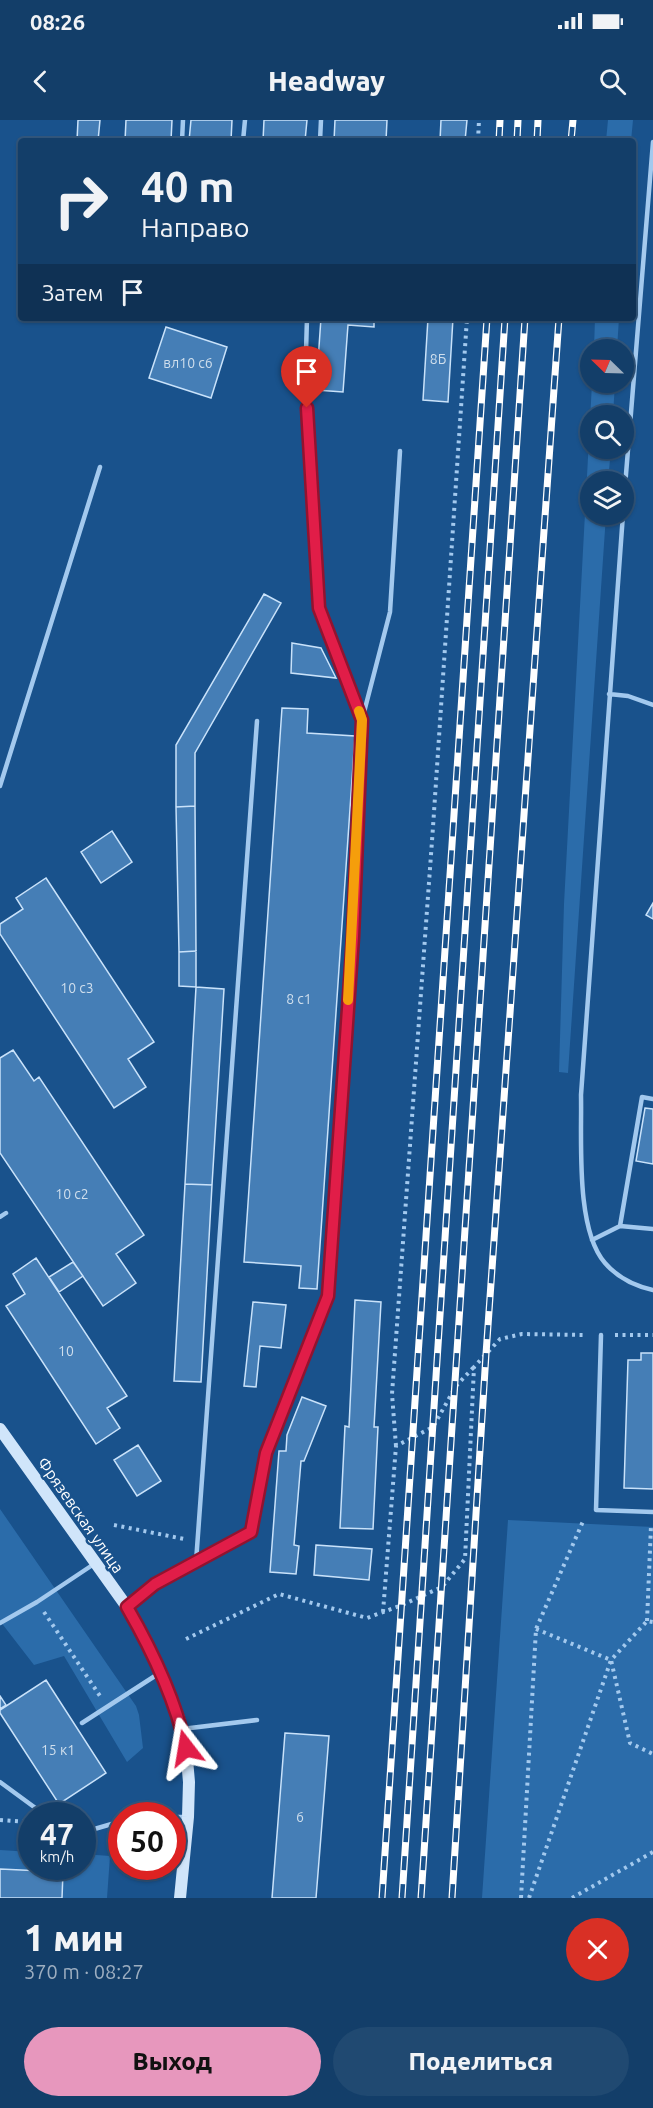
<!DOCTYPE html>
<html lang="ru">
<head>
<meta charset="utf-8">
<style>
	:root { --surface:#133e69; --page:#204971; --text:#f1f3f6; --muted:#9daec0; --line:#32577d; --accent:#e797bd }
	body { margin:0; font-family:Ubuntu,sans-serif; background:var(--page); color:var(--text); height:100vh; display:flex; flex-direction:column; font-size:22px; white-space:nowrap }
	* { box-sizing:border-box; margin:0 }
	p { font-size:20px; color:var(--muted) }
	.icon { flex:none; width:33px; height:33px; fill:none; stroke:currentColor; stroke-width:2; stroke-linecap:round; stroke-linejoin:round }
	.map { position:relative; height:1778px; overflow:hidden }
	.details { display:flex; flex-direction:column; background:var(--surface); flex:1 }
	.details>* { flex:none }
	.guide { position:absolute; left:18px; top:18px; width:618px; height:183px; border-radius:6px; box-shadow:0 2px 4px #0004,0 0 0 2px var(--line); background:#133e69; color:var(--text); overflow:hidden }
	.needle { width:39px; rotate:293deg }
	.controls { position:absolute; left:580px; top:219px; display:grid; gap:12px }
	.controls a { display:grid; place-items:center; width:54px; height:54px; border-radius:50%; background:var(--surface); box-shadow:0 2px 4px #0004,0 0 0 2px var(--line); font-size:30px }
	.speed { position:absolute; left:18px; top:1682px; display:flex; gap:12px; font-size:30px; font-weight:700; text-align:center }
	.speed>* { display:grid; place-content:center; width:78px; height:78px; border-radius:50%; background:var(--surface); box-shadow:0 2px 4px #0004,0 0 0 2px var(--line); line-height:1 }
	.speed small { font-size:15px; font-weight:400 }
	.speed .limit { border:9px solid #d22; background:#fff; color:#111 }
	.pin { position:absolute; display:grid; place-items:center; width:51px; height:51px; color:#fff; margin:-62px -26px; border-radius:50% 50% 50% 0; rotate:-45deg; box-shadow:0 0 6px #0007 }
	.pin .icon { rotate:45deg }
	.me { position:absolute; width:66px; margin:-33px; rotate:346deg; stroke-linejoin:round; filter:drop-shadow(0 0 4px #0008) }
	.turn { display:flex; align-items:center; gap:21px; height:126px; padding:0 24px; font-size:27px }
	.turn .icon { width:78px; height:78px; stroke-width:2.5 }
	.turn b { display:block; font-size:42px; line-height:51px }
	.then { display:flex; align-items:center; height:57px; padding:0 24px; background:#0003; gap:12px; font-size:22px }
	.round { display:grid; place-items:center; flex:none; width:63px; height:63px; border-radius:32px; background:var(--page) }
	.overview { display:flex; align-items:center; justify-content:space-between; height:102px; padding:0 24px }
	h1 { font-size:36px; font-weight:800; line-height:45px }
	.cta { display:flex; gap:12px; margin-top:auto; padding:12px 24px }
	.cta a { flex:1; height:69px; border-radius:36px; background:var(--accent); color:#111; font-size:24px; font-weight:800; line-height:69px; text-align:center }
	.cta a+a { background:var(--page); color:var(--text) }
	.status { display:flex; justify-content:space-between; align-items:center; height:42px; padding:0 30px; background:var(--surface); direction:ltr }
	.status svg { height:16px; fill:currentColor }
	header { display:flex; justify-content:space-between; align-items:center; height:78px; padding:0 24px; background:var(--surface); font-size:27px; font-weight:800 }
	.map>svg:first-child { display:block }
	.green { fill:#2b6caa }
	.building { fill:#457eb6; stroke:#c9e2fa; stroke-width:1.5 }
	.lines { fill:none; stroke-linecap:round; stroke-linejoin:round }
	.path { stroke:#a3c9ee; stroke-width:4; stroke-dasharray:3 4.5; stroke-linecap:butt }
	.lane { stroke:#a3c9ee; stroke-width:4.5 }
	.secondary { stroke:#d0e5fa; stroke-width:12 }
	.rail-casing { stroke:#fff; stroke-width:7 }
	.rail { stroke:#19528c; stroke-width:4.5; stroke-dasharray:14; stroke-linecap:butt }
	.route-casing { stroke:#92132f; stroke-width:15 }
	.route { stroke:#e11d48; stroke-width:10 }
	.slow { stroke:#f59e0b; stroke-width:10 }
	.labels { text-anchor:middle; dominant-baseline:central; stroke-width:5; stroke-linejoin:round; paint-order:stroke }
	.number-label { font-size:14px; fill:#d0dfed }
	.street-label { font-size:16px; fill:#fff; stroke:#19528c }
</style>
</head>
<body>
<div class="status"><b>08:26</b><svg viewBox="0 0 49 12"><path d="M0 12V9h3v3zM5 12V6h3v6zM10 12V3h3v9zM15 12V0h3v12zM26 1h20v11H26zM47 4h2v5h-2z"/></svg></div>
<header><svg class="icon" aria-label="back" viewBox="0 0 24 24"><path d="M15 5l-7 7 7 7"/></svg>Headway<svg class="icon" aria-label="search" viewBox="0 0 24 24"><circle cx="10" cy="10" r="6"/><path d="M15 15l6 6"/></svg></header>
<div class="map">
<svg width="653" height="1778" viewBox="0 0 653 1778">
	<rect width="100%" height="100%" fill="#19528c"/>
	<path class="green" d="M608,0H633L631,21H606Z
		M595,198H619L617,229H594Z
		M592,263H615L613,295L591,296V328L611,329L608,361L591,362V394L606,395L568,953L559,952L564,784Z
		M0,1389L136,1586L139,1595L143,1628L127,1642L64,1536L34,1545L0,1501Z
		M508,1400L653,1407V1778H482Z
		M0,1730L31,1732L32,1746H82L83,1734L110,1736L107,1778H0Z"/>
	<path class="building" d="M78,0H100L98,21H77Z
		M126,0H172L171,21H125Z
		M191,0H232L231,21H189Z
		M264,0H307L305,21H263Z
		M335,0H387L386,21H334Z
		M441,0H467L465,21H440Z
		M321,198H374V207L348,205L343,272L316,270Z
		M428,198H453L448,282L423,280Z
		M166,207L227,227L211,278L149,258Z
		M264,474L281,483L195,633V686L176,687V625Z
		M292,523L321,528L336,558L291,553Z
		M282,588L308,589L307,613L355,616L317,1169L299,1168L301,1146L244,1142Z
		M195,686L196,831L179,832L176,687Z
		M112,711L132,742L101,763L81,732Z
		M46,758L154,922L128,939L146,967L114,988L0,814V804L23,789L16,778Z
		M653,783V799L646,795Z
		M196,831V867L179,866V832Z
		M196,867L224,869L212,1065L185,1064Z
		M13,930L34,961L39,957L144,1115L116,1134L136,1163L103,1186L0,1033V938Z
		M645,988L653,989V1044L636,1041Z
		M185,1064L212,1065L201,1262L174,1261Z
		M36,1138L127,1276L107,1288L120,1308L96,1324L6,1186L25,1174L13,1154Z
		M73,1142L83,1156L59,1172L49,1157Z
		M355,1180L381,1182L374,1307H378L373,1409L340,1408L345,1306L349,1307Z
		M253,1182L286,1185L281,1228L260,1226L256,1267L244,1266Z
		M641,1233H653V1369L624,1368L628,1240H641Z
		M302,1277L326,1286L304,1341H301L294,1425L299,1426L296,1454L270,1452L279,1331H286L287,1315Z
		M138,1325L161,1361L137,1376L114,1340Z
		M316,1425L372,1429L369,1460L314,1455Z
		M46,1560L106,1653L59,1684L0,1593V1590Z
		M0,1576L6,1585L0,1589Z
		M285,1613L329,1616L316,1778H272Z
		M0,1749L63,1752L62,1778H0Z"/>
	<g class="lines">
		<path class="path" d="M478,21L479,0
			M615,1215H653
			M396,1326L392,1274L433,707L467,198
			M114,1405L184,1419
			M44,1492L100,1576
			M383,1492L396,1326L433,1307L456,1266L474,1247
			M647,1501L651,1406
			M536,1509L611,1540L630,1623L653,1634
			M186,1519L279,1474L367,1498L402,1485L442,1467L465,1439L474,1247L500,1219L522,1214L586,1215
			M0,1700L28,1702
			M521,1778L536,1509L584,1399
			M529,1778L611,1540L647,1501L653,1502
			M572,1778L653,1732"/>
		<path class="lane" d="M182,21L183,0
			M243,21L245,0
			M320,21L321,0
			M624,379L653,22
			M623,394L581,975C582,1018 575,1109 605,1143C617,1157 635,1166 653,1170
			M609,574L628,576L653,585
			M362,600L390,492L400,331
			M0,666L100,347
			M0,1097L6,1093
			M620,1106L653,1109
			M592,1120L620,1106L642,977L653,979
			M601,1215L596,1390L653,1392
			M196,1442L257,601
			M129,1486L155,1464L251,1412L266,1333L328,1176L353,817L362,600L319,488L305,266L307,198
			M0,1503L37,1482L94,1444
			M82,1603L158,1554
			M182,1609L257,1600
			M0,1662L45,1695
			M143,1695H145
			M172,1697H188
			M82,1709L91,1710L122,1701"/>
		<path class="secondary" d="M0,1309L127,1487L146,1520L179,1598L186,1628L189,1662L188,1697L180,1778"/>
		<defs>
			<path id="rail" d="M499,21L500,0
				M517,21L518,0
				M537,21L538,0
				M571,21L573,0
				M382,1778L487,198
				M402,1778L505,198
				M421,1778L525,198
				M452,1778L486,1234L559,198"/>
		</defs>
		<use href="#rail" class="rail-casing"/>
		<use href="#rail" class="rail"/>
	</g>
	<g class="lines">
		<defs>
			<path id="route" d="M186,1628C175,1578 153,1532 127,1487L155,1464L251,1412L266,1333L328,1176L353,817L362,600L319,488L307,288"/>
		</defs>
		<use href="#route" class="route-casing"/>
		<use href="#route" class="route"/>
		<path class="slow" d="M348,880L362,600L359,591"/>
	</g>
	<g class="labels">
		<g class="number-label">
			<text x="438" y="239">8Б</text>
			<text x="188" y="243">вл10 с6</text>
			<text x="77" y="868">10 с3</text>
			<text x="299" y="879">8 c1</text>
			<text x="72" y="1074">10 с2</text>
			<text x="66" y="1231">10</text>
			<text x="58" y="1630">15 к1</text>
			<text x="300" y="1697">6</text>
		</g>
		<g class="street-label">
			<text transform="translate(81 1395) rotate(55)">Фрязевская улица</text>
		</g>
	</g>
</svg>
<div class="controls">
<a><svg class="needle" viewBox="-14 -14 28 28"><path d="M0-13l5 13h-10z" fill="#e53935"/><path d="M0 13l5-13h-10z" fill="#9daec0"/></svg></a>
<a><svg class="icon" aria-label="search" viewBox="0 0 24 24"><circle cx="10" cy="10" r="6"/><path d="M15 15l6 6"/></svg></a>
<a><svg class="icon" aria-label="layers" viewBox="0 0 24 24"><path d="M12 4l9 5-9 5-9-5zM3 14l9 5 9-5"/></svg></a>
</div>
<div class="speed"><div>47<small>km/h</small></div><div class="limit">50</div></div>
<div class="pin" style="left:307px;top:288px;background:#d93025"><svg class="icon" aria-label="arrive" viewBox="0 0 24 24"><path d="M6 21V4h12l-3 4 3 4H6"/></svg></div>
<svg class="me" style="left:186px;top:1628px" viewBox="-20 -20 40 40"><path d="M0-17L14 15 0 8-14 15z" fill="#e11d48" stroke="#fff" stroke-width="4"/></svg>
<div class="guide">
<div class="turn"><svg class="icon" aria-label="right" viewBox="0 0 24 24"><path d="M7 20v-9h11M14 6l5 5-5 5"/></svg><div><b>40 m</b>Направо</div></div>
<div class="then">Затем<svg class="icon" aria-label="arrive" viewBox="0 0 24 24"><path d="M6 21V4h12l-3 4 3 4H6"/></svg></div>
</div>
</div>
<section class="details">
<div class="overview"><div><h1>1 мин</h1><p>370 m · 08:27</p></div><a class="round" style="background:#d93025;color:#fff"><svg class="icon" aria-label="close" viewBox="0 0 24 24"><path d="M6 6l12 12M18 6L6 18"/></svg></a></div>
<div class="cta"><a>Выход</a><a>Поделиться</a></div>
</section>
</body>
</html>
